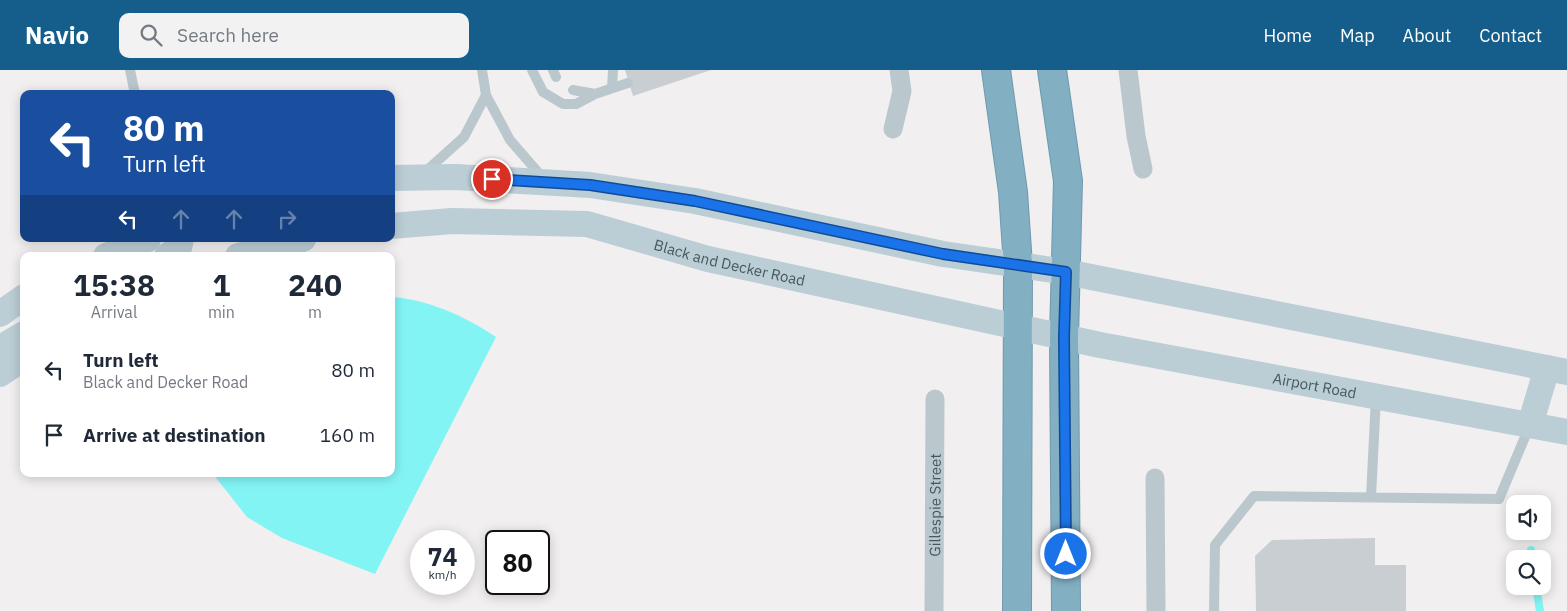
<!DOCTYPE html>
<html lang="en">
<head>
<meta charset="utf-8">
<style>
	:root { --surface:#fff; --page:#f2f2f3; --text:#1f2937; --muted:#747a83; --accent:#155e8c }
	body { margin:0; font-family:"IBM Plex Sans",sans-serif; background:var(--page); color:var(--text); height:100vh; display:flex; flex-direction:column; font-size:19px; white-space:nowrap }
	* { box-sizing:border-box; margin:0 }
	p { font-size:16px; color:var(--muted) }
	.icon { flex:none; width:28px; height:28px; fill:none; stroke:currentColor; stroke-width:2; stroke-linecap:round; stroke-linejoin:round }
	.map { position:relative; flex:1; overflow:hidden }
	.sheet { position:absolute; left:20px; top:182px; width:375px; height:225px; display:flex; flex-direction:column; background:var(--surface); border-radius:10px; box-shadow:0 2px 12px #0003 }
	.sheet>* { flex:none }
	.guide { position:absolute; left:20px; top:20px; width:375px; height:152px; border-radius:10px; box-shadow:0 2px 12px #0003; background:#1a4fa0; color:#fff; overflow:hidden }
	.controls { position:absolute; left:1506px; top:425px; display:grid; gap:10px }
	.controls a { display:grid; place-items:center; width:45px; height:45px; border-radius:10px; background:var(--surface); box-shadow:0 2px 12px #0003; font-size:25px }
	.speed { position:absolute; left:410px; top:460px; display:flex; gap:10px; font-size:25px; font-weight:700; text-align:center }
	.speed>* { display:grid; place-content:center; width:65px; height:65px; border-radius:50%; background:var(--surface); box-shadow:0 2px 12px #0003; line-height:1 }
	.speed small { font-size:12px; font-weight:400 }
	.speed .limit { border:2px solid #111; border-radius:8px; background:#fff; color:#111 }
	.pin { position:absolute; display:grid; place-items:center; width:42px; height:42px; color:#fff; margin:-21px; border:2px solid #fff; border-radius:50%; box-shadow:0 1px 5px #0007 }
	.me { position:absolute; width:55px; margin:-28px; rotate:0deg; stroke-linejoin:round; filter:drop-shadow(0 0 4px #0008) }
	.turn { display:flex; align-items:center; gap:18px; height:105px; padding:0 20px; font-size:22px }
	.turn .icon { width:65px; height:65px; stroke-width:2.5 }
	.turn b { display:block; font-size:35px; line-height:42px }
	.lanes { display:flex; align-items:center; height:48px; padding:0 20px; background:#0003; justify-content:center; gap:25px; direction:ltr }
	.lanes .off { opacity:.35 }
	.eta { display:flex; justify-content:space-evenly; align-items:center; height:85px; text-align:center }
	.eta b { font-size:30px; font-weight:700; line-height:35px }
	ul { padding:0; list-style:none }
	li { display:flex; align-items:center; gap:15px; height:65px; padding:0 20px }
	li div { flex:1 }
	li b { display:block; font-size:19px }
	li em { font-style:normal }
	header { display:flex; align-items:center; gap:30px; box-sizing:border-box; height:70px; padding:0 25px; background:var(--accent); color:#fff }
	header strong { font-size:24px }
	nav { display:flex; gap:28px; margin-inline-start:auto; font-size:18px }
	.search { width:350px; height:45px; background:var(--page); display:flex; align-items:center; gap:12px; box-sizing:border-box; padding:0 18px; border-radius:10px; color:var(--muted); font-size:19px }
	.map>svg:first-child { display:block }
	.water { fill:#83f4f4 }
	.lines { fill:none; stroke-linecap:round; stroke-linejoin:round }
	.stream { stroke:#83f4f4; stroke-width:8 }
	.building { fill:#c9ced3 }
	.highway-casing { stroke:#6e9aaf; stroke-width:30 }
	.lane { stroke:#bac8ce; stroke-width:10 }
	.street { stroke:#bac8ce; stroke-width:19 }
	.secondary { stroke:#bbcdd5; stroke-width:26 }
	.highway { stroke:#83afc3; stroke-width:28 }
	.route-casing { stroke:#114b97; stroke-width:12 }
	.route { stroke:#1a73e8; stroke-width:9 }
	.labels { text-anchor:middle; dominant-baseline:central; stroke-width:4; stroke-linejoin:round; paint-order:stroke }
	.street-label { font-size:15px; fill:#46585f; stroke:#fff }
</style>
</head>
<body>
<header>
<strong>Navio</strong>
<div class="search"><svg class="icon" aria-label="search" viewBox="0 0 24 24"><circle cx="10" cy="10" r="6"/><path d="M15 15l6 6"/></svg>Search here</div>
<nav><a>Home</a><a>Map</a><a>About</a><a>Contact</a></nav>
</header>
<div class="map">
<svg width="1567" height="541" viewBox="0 0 1567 541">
	<rect width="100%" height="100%" fill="#f2eff0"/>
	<path class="water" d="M391,227C428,229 466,247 496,267L375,504L282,468L247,447L213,404H391Z"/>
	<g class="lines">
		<path class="stream" d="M1531,480L1532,489
			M1536,516L1540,541"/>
	</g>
	<path class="building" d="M625,0H711L633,26Z
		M1375,468V495H1406V541H1256L1255,486L1272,470Z"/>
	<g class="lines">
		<defs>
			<path id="highway" d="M996,0L1013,122L1018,195L1017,541
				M1052,0L1068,111L1064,267L1066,541"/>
		</defs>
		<use href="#highway" class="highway-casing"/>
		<path class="lane" d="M130,0L135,24
			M482,0L486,25L510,70L543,108
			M532,0L543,22L563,34H576L595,24L628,13
			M553,0L556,7
			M612,18L613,0
			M573,20L595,24
			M424,103L464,67L486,25
			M1371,427L1376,327
			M1214,541L1215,475L1254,426L1499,429L1530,355"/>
		<g class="street">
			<path d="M1128,0L1136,66L1143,99"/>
			<path d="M893,59L902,21L899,0"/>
			<path d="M1155,408L1156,541"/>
			<path id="s1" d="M934,541L935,329"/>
		</g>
		<g class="secondary">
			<path d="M391,108L456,107L590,115L695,131L943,184L1066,202L1567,302"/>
			<path id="s2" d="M391,156L452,151L587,154L708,189L1100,275L1567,362"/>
			<path d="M106,186L148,169"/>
			<path d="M167,186L179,178L181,169"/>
			<path d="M238,186L303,169"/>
			<path d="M0,244L24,227"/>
			<path d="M0,278L24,264"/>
			<path d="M0,304L24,288"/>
			<path d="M1530,355L1547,298"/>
		</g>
		<use href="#highway" class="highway"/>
	</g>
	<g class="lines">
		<defs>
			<path id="route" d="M492,109L590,115L695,131L943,184L1066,202L1064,267L1066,484"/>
		</defs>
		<use href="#route" class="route-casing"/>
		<use href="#route" class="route"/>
	</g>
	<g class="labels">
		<g class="street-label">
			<text stroke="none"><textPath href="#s2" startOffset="344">Black and Decker Road</textPath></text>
			<text stroke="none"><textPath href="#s2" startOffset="942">Airport Road</textPath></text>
			<text stroke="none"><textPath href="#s1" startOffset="106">Gillespie Street</textPath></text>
		</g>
	</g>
</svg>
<div class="controls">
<a><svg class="icon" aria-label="sound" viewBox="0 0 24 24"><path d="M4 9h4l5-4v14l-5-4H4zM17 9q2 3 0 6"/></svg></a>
<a><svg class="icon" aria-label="search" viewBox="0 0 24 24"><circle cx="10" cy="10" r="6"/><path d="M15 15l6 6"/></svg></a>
</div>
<div class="speed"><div>74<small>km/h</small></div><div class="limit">80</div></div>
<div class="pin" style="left:492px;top:109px;background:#d93025"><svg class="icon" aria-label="arrive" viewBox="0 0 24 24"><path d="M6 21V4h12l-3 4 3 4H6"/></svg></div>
<svg class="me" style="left:1066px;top:484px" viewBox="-20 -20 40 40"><circle r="17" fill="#1a73e8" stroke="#fff" stroke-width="3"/><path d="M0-11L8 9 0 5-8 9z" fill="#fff"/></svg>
<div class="guide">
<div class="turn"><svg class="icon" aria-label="left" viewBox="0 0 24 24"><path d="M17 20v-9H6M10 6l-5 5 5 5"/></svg><div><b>80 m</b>Turn left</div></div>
<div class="lanes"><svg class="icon" aria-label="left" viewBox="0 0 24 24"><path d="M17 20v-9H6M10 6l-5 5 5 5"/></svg><svg class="icon off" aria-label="ahead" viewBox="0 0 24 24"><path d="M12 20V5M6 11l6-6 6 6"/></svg><svg class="icon off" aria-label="ahead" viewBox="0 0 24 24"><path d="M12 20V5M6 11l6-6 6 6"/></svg><svg class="icon off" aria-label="right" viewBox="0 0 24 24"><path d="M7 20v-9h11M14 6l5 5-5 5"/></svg></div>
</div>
<section class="sheet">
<div class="eta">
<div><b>15:38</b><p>Arrival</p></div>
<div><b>1</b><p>min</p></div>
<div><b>240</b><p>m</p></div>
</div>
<ul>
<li><svg class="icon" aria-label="left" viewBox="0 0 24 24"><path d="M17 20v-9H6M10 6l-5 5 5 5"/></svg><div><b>Turn left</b><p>Black and Decker Road</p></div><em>80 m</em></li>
<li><svg class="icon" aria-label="arrive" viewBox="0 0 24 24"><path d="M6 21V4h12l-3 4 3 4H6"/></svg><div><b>Arrive at destination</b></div><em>160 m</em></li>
</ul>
</section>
</div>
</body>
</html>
